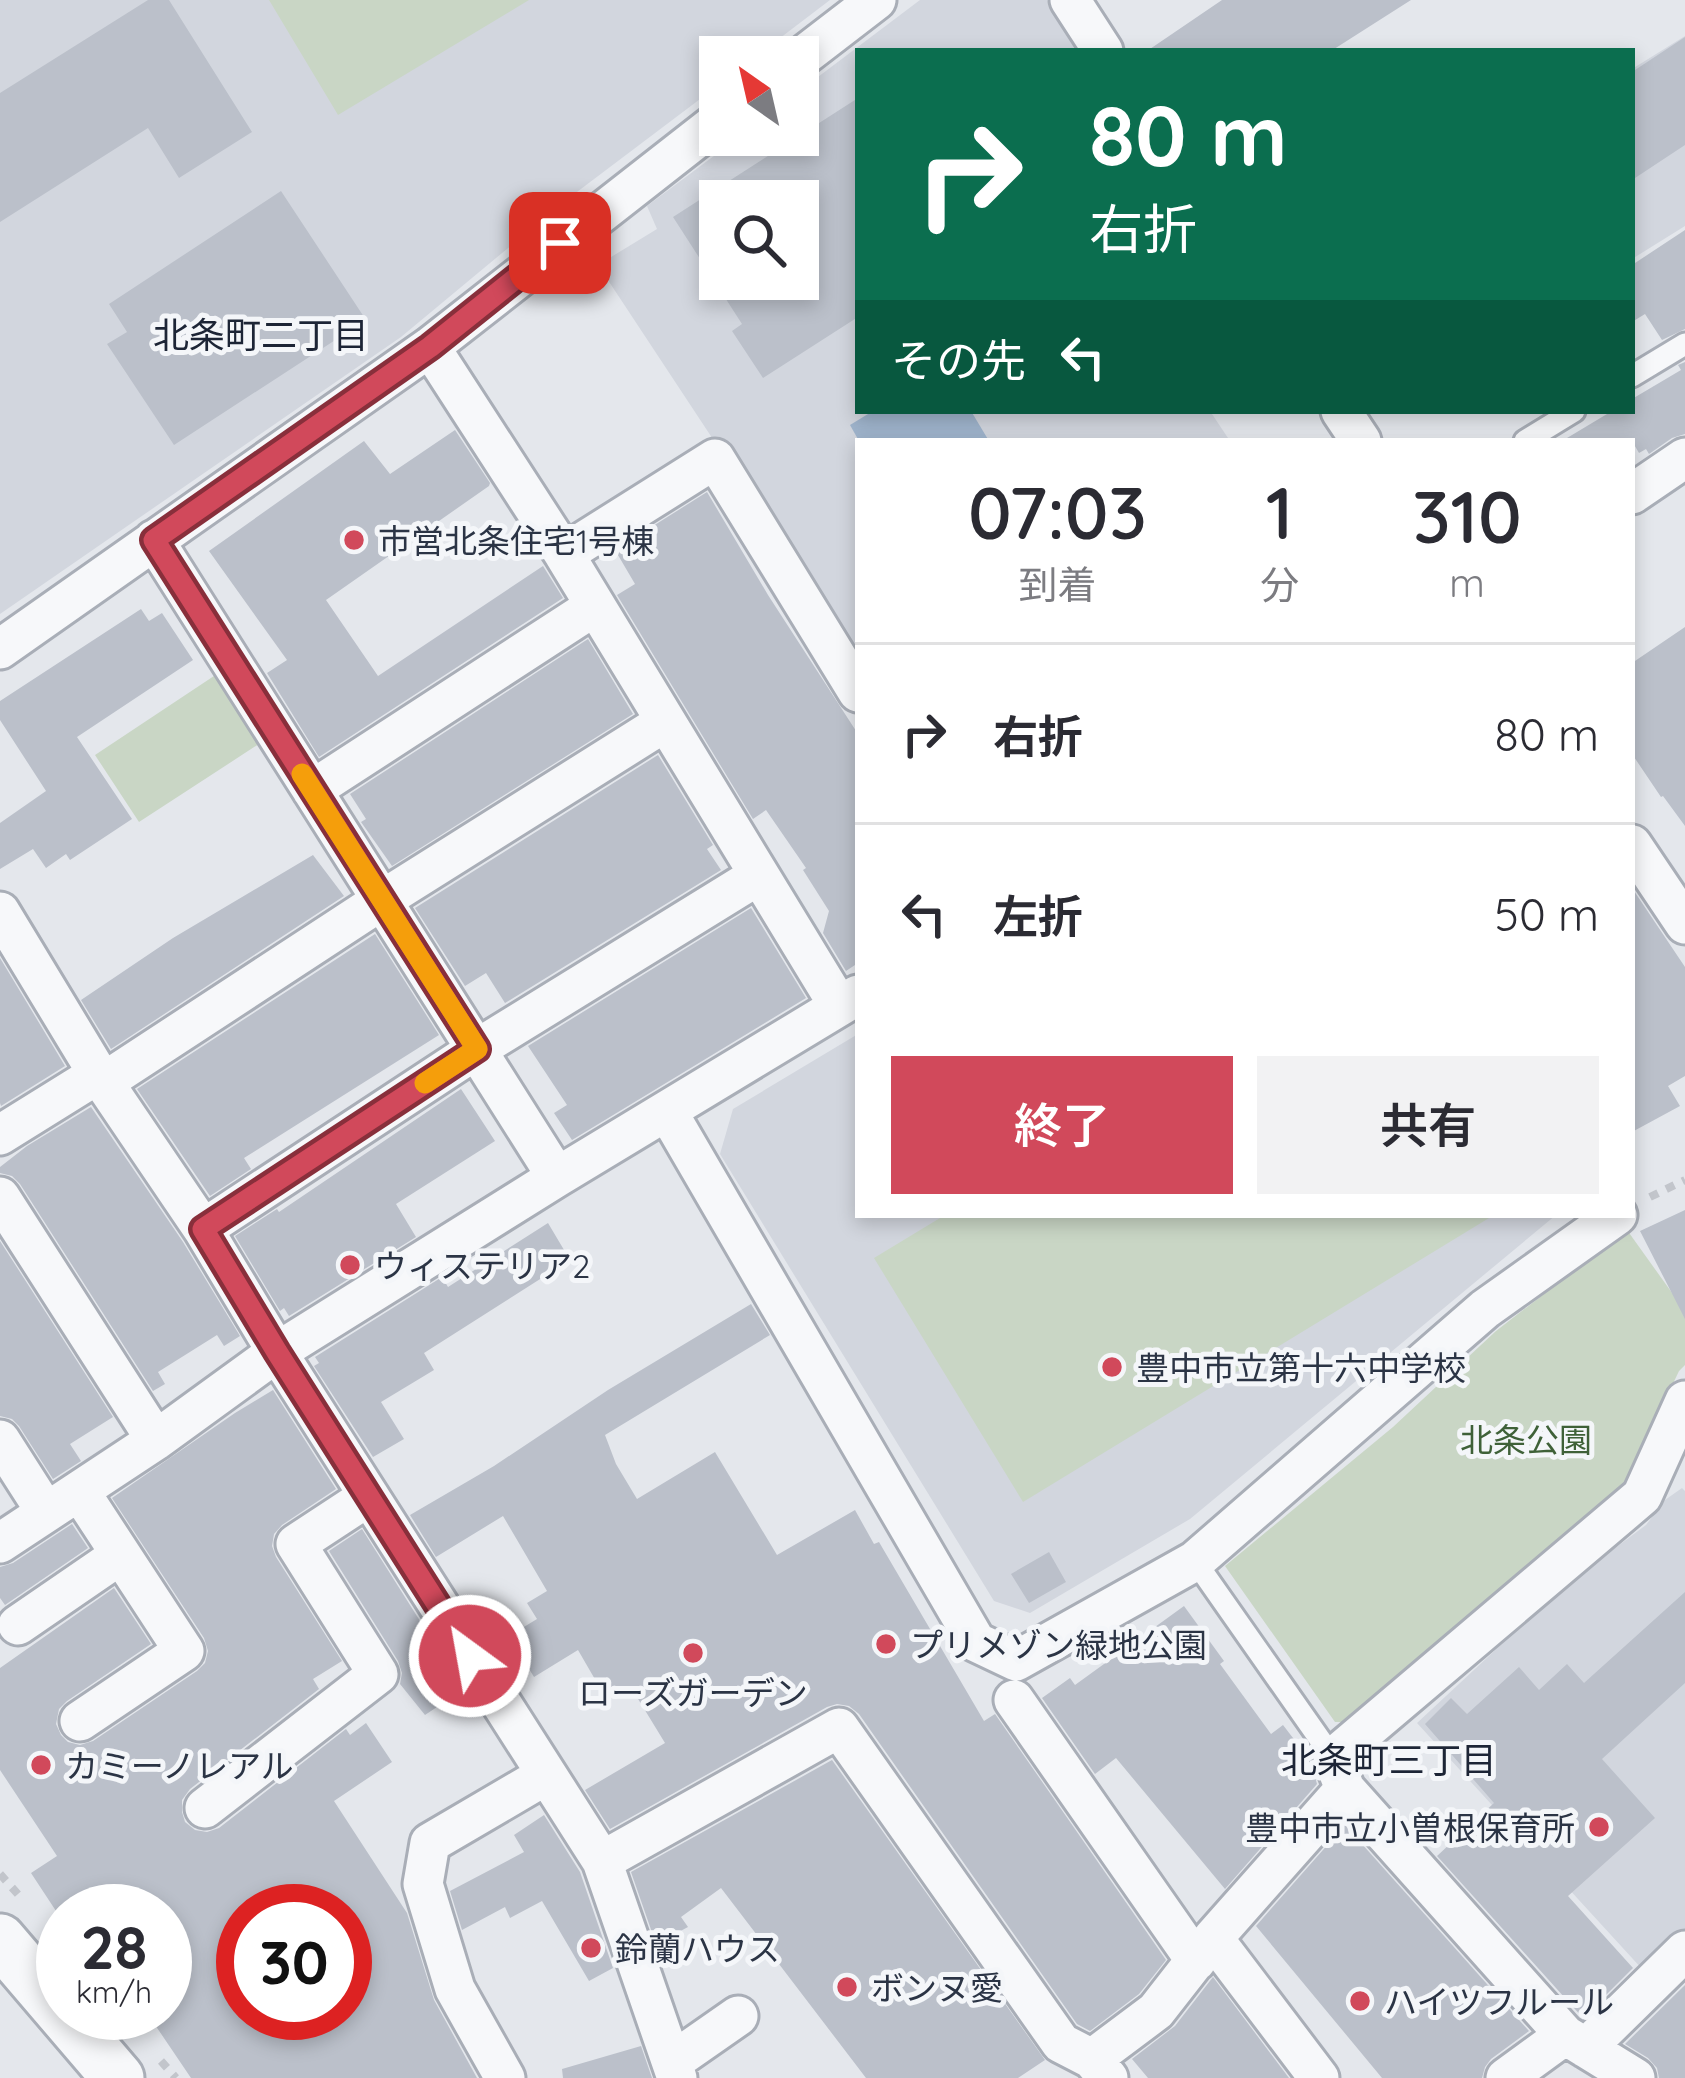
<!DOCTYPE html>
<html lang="ja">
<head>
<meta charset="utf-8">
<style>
	:root { --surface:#fff; --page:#f2f2f3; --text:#2b2b33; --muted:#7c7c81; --line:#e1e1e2; --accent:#d1495b }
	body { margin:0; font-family:Quicksand,"Noto Sans JP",sans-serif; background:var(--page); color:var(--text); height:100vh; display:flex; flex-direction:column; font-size:45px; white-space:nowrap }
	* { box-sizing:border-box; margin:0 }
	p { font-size:39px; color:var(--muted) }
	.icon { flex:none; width:66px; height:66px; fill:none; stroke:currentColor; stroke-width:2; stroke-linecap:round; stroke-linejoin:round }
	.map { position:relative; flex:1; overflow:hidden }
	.panel { position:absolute; left:855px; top:438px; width:780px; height:780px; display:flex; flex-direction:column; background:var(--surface); border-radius:0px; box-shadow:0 6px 18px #0003 }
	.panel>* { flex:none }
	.hud { position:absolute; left:855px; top:48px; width:780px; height:366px; border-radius:0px; box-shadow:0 6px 18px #0003; background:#0b6e4f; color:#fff; overflow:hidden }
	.needle { width:78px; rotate:326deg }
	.controls { position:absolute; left:699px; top:36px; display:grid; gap:24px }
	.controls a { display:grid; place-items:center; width:120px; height:120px; border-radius:0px; background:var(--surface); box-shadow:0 6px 18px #0003; font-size:60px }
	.speed { position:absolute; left:36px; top:1884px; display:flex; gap:24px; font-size:60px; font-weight:700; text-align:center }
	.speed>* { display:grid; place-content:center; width:156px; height:156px; border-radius:50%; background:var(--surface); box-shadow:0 6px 18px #0003; line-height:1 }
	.speed small { font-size:30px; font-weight:400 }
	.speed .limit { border:18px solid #d22; background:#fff; color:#111 }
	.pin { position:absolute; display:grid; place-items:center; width:102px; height:102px; color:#fff; margin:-51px; border-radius:24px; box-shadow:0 6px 18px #0006 }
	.me { position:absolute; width:132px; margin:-66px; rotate:328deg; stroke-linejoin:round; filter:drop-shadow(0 0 9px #0008) }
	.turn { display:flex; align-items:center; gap:42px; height:252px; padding:0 36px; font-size:54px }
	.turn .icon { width:156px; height:156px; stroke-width:2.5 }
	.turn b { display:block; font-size:84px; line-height:102px }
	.then { display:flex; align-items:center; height:114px; padding:0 36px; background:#0003; gap:24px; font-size:45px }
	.eta { display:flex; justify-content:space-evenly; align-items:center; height:204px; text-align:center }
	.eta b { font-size:72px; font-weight:600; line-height:84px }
	.button { display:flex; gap:24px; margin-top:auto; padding:24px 36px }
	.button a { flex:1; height:138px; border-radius:0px; background:var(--accent); color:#fff; font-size:48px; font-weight:600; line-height:138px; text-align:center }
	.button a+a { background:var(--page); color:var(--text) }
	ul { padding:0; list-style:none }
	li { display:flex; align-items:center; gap:36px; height:180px; padding:0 36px; border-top:3px solid var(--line) }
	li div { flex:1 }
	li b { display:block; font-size:45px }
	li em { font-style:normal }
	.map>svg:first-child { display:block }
	.built { fill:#d2d6de; fill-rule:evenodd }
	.green { fill:#c9d6c5 }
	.water { fill:#9fb4cc }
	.building { fill:#bbc0ca; fill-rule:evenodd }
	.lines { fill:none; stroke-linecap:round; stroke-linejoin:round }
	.service-casing { stroke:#a9aeb7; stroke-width:27 }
	.minor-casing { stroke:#a9aeb7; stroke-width:45 }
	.tertiary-casing { stroke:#a9aeb7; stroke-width:57 }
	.path { stroke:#c2c5cb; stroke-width:8; stroke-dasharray:9 9; stroke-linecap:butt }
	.service { stroke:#f7f8fa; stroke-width:21 }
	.minor { stroke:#f7f8fa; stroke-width:39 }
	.tertiary { stroke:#f7f8fa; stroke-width:51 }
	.route-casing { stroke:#882f3b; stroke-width:30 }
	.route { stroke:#d1495b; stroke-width:21 }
	.slow { stroke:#f59e0b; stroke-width:21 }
	.poi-dot { fill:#d1495b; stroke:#f4f6f9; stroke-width:4.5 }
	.labels { text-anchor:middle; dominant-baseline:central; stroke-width:10; stroke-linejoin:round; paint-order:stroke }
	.poi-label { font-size:33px; fill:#2b3445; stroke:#f4f6f9; text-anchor:start }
	.park-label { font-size:33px; fill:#3f6138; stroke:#f4f6f9 }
	.neighbourhood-label { font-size:36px; fill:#1d2536; stroke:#f4f6f9 }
</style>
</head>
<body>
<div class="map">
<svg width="1685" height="2078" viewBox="0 0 1685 2078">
	<rect width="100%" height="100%" fill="#e4e7ec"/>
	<path class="built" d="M0,0H830L755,57H720V84L561,204L401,337L0,614Z
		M920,0H1047L1077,49L1074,51H858V411H1210L1230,441H858V659L598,265L657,229L647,206L742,135H798V92ZM720,201H798V279H720Z
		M1685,36V226L1632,259V69Z
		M858,1034V1215H1556L1190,1519L1030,1613L994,1601L720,1154L733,1109Z
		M1682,1488L1685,1491V1931L1643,1970L1417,1723L1563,1587L1646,1525L1665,1500Z"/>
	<path class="green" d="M269,0H529L338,115Z
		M220,672L265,740L139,822L95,755Z
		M945,1215H1494L1023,1502L874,1258Z
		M1627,1230L1685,1311V1365L1679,1371L1620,1495L1528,1564L1353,1722H1335L1225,1566L1393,1427L1496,1331Z"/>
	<path class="water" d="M873,411H971L989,441H859L850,425Z"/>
	<path class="building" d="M148,0H169L252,132L179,178L148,128L0,222V93Z
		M1222,0H1411L1331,51H1147Z
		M1685,37V145L1632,180V72Z
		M858,98V317L763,378L732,331L742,324L673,217ZM720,201H798V279H720Z
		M281,191L366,320L174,445L107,344L127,332L109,304Z
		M1685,230V329L1662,340L1645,314L1632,322V265Z
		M1685,362V434L1672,438L1649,454L1646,449L1639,453L1632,441H1562L1612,411H1632V399L1681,370L1678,365Z
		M455,430L490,483L489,486L326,600L378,676L543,566L563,598L319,757L267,673L287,660L209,551L364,441L390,474Z
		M707,492L768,595L858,734V963L846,971L823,933L829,911L803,870L806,868L766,810L753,819L617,595L635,584L615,550Z
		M141,609L149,621L162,613L193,660L77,737L132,819L70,860L66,854L46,868L33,849L0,869V823L46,791L0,720V701Z
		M1685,627V826L1663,796L1661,797L1632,754V663Z
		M588,639L633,714L392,866L361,822L366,819L350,794Z
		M658,755L713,845L707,849L721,870L505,1003L486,973L465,986L415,908Z
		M313,855L344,896L111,1049L81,1000L173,938Z
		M1632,888L1685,967V1076L1668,1086L1680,1106L1632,1132Z
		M751,908L806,998L572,1140L554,1113L567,1105L528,1046Z
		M375,934L439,1035L244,1158L251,1169L210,1196L137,1089Z
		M0,958L65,1066L1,1106L0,1103Z
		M461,1089L495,1141L396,1204L416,1237L289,1316L284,1308L280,1311L235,1236L277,1209L279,1212Z
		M91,1107L183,1242L240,1336L224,1346L217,1335L158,1372L165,1384L153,1391L20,1184L12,1176L0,1173V1167L27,1146Z
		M1685,1210V1319L1640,1231Z
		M548,1223L570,1260L424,1353L434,1370L381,1402L404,1439L373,1457L314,1366L319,1363L315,1357L442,1277L448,1287Z
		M0,1241L113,1417L70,1444L81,1461L53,1479L19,1426L12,1419L0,1416Z
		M751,1304L770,1335L605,1435L616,1464L637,1499L715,1452L777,1555L855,1510L874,1544L879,1542L984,1721L995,1714L1166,1960L1139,1994L1090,2031L1077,2024L859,1714L849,1706L837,1704L827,1707L610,1829L585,1790L665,1743L632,1689L615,1698L607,1684L600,1688L578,1650L534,1677L509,1636L537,1619L527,1603L547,1591L503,1516L436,1557L410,1515L494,1466L608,1390Z
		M273,1390L336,1489L282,1525L274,1534L272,1546L276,1557L342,1661L313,1679L319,1689L190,1789L182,1800V1812L185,1822L195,1830L207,1832L219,1828L346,1729L350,1735L366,1723L392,1762L334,1801L407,1913L434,2000L477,2078H191L147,2013H165V1911H56L31,1873L57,1856L0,1770V1668L114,1588L151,1644L67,1701L59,1709L56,1724L61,1735L68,1742L80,1745L93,1741L197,1671L205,1663L208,1651L204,1638L112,1498L235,1413ZM243,1911H345V2013H243Z
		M72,1524L88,1548L5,1605L0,1598V1567L13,1563Z
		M362,1529L439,1651L427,1659L452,1697L425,1715L400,1684L402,1673L398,1661L329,1551Z
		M1049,1552L1066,1582L1029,1603L1011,1574Z
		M1685,1592V1683L1602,1759L1655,1818L1568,1896L1633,1968L1583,2018L1437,1856L1494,1803L1425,1724L1451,1698L1467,1714L1519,1667L1539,1690L1567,1664L1584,1683Z
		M1184,1606L1224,1661L1220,1664L1271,1734L1283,1725L1310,1760L1317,1784L1225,1889L1116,1758L1095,1774L1042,1698L1070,1678L1075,1685Z
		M832,1760L1045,2060L1018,2078H866L721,1888L681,1917L688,1927L656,1944L631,1872Z
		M544,1815L580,1872L613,1968L589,1981L542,1901L510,1918L505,1907L462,1930L450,1891L524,1852L514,1835Z
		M1345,1825L1529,2031L1491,2059L1485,2067L1482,2078H1382L1256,1926Z
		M1213,1977L1289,2078H1148L1132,2059L1175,2026Z
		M1685,1985V2078H1659L1657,2068L1648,2058L1625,2044Z
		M641,2046L652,2078H563L562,2069Z"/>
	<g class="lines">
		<defs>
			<path id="service" d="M1632,376L1685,344
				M1525,441L1574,411
				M1195,1561L1333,1758"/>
			<path id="minor" d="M1070,0L1103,51
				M798,60L876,0
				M430,347L564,554L839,1006
				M1341,411L1361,441
				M1632,494L1685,458
				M154,540L557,1177
				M564,554L715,459L858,692
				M0,649L430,347L720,120
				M312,790L595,606
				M1632,845L1685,924
				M0,912L98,1074L203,1229L277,1352L602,1861L677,2078
				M104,1082L382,900L665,722
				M667,1111L976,1642L1016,1661L1195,1561L1485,1309L1617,1215
				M0,1135L98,1074
				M0,1197L156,1440
				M203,1229L477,1049L759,875
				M0,1440L46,1512
				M80,1492L184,1651L80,1721
				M0,1543L156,1440L277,1352L557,1177L858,995
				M18,1625L120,1555
				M1014,1700L1196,1961
				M1345,1789L1565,2035
				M205,1808L378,1674L296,1544L369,1496
				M602,1861L839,1728L1061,2043L1092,2059
				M1213,1938L1319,2078
				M1586,2048L1685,1951
				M672,2062L738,2016
				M505,2078L455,1989L423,1884L430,1843L546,1775
				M1108,2078L1092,2059L1156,2011L1213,1938L1345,1789L1333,1758L1642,1496L1685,1401
				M1506,2078L1565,2035L1635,2078"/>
			<path id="tertiary" d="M0,1940L118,2078"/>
		</defs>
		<use href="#service" class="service-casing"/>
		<use href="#minor" class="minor-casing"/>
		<use href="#tertiary" class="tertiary-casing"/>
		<path class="path" d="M1650,1197L1685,1180
			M0,1874L23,1900
			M161,2061L176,2078"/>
		<use href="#service" class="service"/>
		<use href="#minor" class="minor"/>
		<use href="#tertiary" class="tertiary"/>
	</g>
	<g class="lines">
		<defs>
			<path id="route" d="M470,1656L277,1352L203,1229L477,1049L154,540L430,347L560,243"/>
		</defs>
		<use href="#route" class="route-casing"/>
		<use href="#route" class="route"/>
		<path class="slow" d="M302,774L477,1049L425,1083"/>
	</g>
	<g class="poi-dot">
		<circle cx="354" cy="540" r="12"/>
		<circle cx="350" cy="1265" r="12"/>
		<circle cx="1112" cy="1367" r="12"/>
		<circle cx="886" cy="1644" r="12"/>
		<circle cx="693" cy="1653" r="12"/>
		<circle cx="41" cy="1765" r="12"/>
		<circle cx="1599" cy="1827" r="12"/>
		<circle cx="591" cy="1948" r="12"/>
		<circle cx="847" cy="1987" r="12"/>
		<circle cx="1360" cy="2001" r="12"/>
	</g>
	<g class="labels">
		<g class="poi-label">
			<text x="378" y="540">市営北条住宅1号棟</text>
			<text x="374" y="1265">ウィステリア2</text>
			<text x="1136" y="1367">豊中市立第十六中学校</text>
			<text x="910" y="1644">プリメゾン緑地公園</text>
			<text x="693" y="1692" text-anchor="middle">ローズガーデン</text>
			<text x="65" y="1765">カミーノレアル</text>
			<text x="1575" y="1827" text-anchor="end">豊中市立小曽根保育所</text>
			<text x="615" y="1948">鈴蘭ハウス</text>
			<text x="871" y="1987">ボンヌ愛</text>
			<text x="1384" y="2001">ハイツフルール</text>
		</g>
		<g class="park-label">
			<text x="1526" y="1439">北条公園</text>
		</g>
		<g class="neighbourhood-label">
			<text x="261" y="334">北条町二丁目</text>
			<text x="1389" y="1759">北条町三丁目</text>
		</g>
	</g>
</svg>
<div class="controls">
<a><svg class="needle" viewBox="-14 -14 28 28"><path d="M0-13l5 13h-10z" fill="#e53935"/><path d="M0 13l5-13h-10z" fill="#7c7c81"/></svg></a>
<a><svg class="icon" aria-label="search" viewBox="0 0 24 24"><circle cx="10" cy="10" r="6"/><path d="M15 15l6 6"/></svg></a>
</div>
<div class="speed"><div>28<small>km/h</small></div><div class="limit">30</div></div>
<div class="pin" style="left:560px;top:243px;background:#d93025"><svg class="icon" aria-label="arrive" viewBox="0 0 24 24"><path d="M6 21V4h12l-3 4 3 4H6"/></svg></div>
<svg class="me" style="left:470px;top:1656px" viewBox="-20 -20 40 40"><circle r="17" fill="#d1495b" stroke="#fff" stroke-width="3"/><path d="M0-11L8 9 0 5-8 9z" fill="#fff"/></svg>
<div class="hud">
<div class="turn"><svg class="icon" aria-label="right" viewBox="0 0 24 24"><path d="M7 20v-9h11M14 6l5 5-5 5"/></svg><div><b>80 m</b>右折</div></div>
<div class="then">その先<svg class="icon" aria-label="left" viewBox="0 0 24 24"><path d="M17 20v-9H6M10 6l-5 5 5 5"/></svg></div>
</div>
<section class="panel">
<div class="eta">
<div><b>07:03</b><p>到着</p></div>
<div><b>1</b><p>分</p></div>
<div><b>310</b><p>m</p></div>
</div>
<ul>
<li><svg class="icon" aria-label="right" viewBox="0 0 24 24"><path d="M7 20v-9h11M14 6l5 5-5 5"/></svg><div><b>右折</b></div><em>80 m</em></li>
<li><svg class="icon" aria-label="left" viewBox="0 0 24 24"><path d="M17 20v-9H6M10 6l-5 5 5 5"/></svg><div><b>左折</b></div><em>50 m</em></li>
</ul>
<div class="button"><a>終了</a><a>共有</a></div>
</section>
</div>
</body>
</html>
